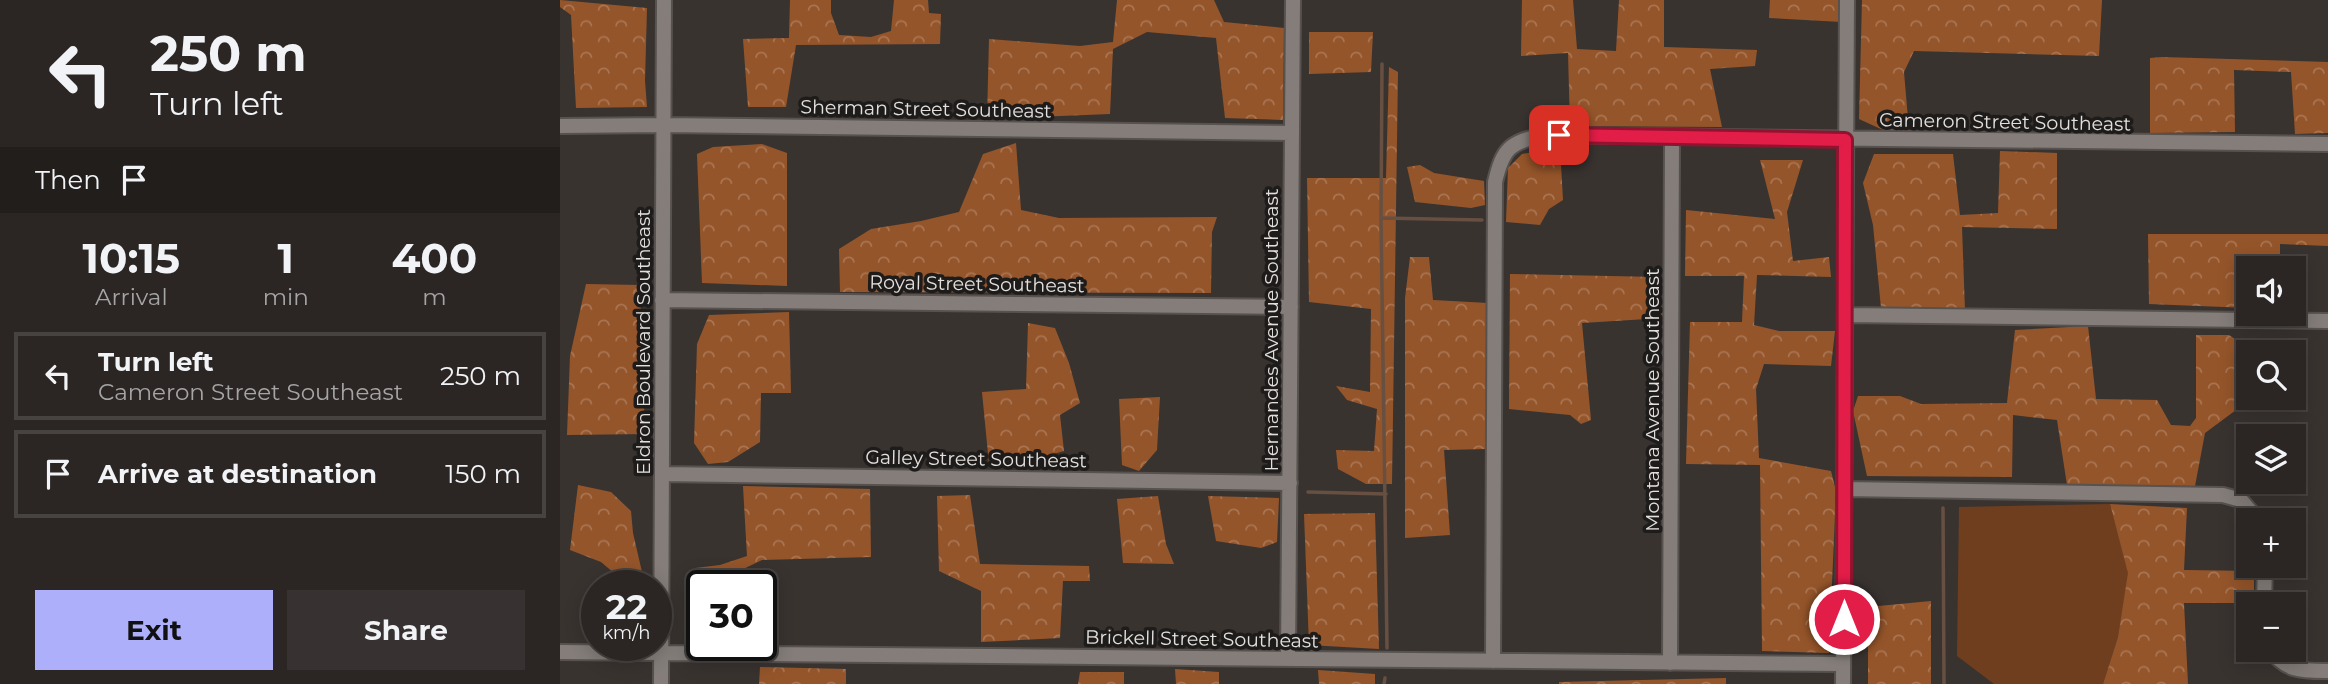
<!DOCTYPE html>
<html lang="en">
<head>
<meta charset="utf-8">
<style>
	:root { --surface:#2b2624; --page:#373231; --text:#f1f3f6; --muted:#a6a5a6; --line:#474341; --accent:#adaffb }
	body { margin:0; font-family:Montserrat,sans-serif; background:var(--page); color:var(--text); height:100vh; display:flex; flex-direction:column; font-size:26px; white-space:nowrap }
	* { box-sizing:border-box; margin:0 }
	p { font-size:23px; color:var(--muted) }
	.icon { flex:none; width:38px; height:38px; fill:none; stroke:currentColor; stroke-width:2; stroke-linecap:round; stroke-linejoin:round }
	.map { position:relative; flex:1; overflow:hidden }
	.drawer { display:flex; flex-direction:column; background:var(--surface); width:560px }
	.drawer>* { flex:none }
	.guide { background:#2b2624; color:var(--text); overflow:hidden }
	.buttons { position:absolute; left:1676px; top:256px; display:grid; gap:14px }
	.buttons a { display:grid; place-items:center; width:70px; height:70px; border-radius:0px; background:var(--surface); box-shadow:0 4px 18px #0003,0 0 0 2px var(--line); font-size:35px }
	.speed { position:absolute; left:21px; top:570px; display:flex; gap:14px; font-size:35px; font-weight:700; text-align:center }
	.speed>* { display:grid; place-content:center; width:91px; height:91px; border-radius:50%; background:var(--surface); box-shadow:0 4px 18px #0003,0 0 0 2px var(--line); line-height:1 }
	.speed small { font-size:18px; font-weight:400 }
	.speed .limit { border:4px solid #111; border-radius:10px; background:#fff; color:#111 }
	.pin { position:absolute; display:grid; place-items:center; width:60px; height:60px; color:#fff; margin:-30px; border-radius:14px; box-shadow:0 4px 10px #0006 }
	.me { position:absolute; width:77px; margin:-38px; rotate:0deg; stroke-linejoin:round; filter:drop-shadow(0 0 5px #0008) }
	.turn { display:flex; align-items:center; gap:24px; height:147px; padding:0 35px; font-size:32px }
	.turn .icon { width:91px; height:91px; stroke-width:2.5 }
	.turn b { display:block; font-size:49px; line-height:60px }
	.then { display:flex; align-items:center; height:66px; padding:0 35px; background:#0003; gap:14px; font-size:26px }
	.eta { display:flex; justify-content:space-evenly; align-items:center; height:119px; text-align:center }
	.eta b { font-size:42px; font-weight:700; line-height:49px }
	.cta { display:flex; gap:14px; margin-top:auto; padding:14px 35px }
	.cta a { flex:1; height:80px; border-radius:0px; background:var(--accent); color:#111; font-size:28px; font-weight:700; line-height:80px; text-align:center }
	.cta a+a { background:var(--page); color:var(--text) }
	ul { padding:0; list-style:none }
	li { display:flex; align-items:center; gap:21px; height:88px; margin:0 14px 10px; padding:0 21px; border:4px solid var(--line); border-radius:0px }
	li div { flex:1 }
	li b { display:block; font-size:26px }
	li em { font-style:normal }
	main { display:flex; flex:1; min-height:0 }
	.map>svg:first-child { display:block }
	.grass { fill:#6f3e1f }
	.forest { fill:url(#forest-crowns) }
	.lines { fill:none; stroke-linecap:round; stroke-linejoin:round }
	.stream { stroke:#675042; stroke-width:3.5 }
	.minor-casing { stroke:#57524f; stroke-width:18 }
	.minor { stroke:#847d79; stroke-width:14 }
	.route-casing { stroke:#92132f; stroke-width:18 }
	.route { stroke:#e11d48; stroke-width:12 }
	.labels { text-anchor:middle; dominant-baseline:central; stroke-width:7; stroke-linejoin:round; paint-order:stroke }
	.street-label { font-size:19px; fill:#e3dfdd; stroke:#1e1c1a }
</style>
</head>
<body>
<main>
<section class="drawer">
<div class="guide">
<div class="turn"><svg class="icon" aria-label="left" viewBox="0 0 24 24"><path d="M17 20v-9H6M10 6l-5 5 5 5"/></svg><div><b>250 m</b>Turn left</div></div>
<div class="then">Then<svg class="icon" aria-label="arrive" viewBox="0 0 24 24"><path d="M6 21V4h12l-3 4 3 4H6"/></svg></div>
</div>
<div class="eta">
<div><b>10:15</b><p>Arrival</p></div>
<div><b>1</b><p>min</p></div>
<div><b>400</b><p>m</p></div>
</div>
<ul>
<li><svg class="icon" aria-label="left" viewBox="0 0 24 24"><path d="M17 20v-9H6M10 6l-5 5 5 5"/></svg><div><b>Turn left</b><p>Cameron Street Southeast</p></div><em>250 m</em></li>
<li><svg class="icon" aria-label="arrive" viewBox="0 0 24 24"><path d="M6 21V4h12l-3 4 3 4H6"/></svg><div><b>Arrive at destination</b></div><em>150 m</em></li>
</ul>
<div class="cta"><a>Exit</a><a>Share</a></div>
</section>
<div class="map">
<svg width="1768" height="684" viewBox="0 0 1768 684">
	<defs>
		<pattern id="forest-crowns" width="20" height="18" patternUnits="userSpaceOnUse" patternTransform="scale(1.75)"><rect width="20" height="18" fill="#95552a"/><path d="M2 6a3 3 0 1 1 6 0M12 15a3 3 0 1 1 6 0" fill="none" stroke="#a97553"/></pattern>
	</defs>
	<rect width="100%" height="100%" fill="#393330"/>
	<path class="grass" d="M1550,504L1569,573L1558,637L1543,684H1434L1397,656L1399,507Z"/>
	<path class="forest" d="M0,0L87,8L85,81L87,107L16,108L11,15L0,7Z
		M230,0H271V13L279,35L311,37L331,31L334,0H368L369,13L381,14L380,44L236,45L226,107H188L183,39L229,38Z
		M557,0H654L664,22L724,28L723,120L665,118L656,38L587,32L553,49L550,114L427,119L429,39L520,46L553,42Z
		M962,0H1013L1017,49L1056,51L1059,0H1104V47L1197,50L1195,66L1150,69L1162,127L1010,126L1008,53L961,56Z
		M1210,0H1279L1282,22L1209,18Z
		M1302,0H1542L1539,56L1354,51L1344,72L1349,131L1323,130L1299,119Z
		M749,32H813L811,72L749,74Z
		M1602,57L1768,62V133L1735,134L1731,72L1674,70L1675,132L1590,133V58Z
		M829,67L838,72L832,484H806L778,469L776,450L814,451L817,409L787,400L776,386L810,392L811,309L749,302L747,178H826Z
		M456,143L461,210L499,218L657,217L652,232L651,293L280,292L279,249L311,229L361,221L399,212L423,154Z
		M202,144L227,153V286L142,283L137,154L153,147Z
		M1000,147L1003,200L989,209L980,225L946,222L948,168L962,154Z
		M1440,151L1497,153V229L1402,227L1405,311L1321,308L1313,225L1303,183L1314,154H1393L1400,215L1438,213Z
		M1200,160H1243L1227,212L1233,261L1269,257L1271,277L1197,275L1194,325L1219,331H1275L1271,366L1204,364L1196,389L1199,458L1271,471L1276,491L1269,653L1202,651L1200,465L1126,464L1130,322H1182L1184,276H1125L1126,210L1215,219Z
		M860,165L874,173L924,181L925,205L911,208L855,202L847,167Z
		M1588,234H1768V246L1720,244V268H1689V308L1589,304Z
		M850,257H869L873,300L928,303L927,449L884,450L890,535L845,538V298Z
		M950,274L1098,277L1103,318L1022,323L1031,420L1021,424L1010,415L949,409Z
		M26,284L80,285L85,434L7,435L10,356Z
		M229,312L231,393H201L200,442L168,462L148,464L134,443L137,344L149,315Z
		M468,323L495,328L509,363L520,403L500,415L504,451L452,466L429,464L422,392L466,389Z
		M1528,326L1536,399L1597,400L1611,425L1630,426L1636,418V335H1669L1682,344L1676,410L1645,433L1635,486L1507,485L1497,420L1453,415L1452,477L1307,476L1293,411L1298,396H1340L1361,404L1447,403L1455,330Z
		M600,397L597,450L579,471L562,465L559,399Z
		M18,485L51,492L71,511L73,533L82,572L61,579L41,562L10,550Z
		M183,486L310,489L311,557L202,560L175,573L176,586H142V625L135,608V568L160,565L187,556Z
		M410,495L420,564L529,566L530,581H503L500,638L421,642V591L379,571L377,496Z
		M598,496L606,544L614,564L563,563L557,499Z
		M648,496L719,498L717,542L701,548L656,541Z
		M1550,504L1627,508L1624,570L1694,571V603H1624L1628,684H1543L1558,637L1568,573Z
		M815,513L819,649L749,645L744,514Z
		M1371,601V684H1308V607Z
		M200,667L286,669V684H199Z
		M615,669L659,672V684H616Z
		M758,670L815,674V684H759Z
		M520,672H564V684H518Z
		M1166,678V684H999V682Z"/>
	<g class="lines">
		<path class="stream" d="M822,64L821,218L827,648
			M821,218L922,220
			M748,492L826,494
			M1383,508L1384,684
			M824,684L825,678"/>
		<defs>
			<path id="minor" d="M0,126L104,125L732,133
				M102,300L731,307
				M1286,315L1768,321
				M102,474L730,483
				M1285,489L1663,495L1681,500L1698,520
				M1704,604L1705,565
				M1710,649C1726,672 1743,671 1768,671
				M0,652L1283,664
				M728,659L733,0
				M933,661L935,182C943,148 950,142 984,135L1768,144
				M1110,663L1112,137
				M101,684L104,0
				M1283,684L1287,0"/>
		</defs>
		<use href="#minor" class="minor-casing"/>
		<use href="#minor" class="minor"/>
	</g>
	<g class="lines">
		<defs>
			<path id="route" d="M999,135L1285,140L1284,619"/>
		</defs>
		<use href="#route" class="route-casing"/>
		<use href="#route" class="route"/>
	</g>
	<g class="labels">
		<g class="street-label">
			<text transform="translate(366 109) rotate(1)">Sherman Street Southeast</text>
			<text transform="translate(1445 122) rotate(1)">Cameron Street Southeast</text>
			<text transform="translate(417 284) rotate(1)">Royal Street Southeast</text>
			<text transform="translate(711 330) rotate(-90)">Hernandes Avenue Southeast</text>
			<text transform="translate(83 342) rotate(-90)">Eldron Boulevard Southeast</text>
			<text transform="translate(1092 400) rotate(-90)">Montana Avenue Southeast</text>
			<text transform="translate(416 459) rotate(1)">Galley Street Southeast</text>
			<text transform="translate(642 639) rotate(1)">Brickell Street Southeast</text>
		</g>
	</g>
</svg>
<div class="buttons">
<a><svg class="icon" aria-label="sound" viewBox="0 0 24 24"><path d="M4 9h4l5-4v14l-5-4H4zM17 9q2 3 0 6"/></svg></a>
<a><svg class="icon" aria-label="search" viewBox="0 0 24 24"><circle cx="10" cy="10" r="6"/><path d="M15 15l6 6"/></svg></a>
<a><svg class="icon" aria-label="layers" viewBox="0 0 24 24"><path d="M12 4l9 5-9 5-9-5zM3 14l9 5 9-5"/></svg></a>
<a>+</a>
<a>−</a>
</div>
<div class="speed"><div>22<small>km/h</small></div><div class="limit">30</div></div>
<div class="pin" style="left:999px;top:135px;background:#d93025"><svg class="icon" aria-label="arrive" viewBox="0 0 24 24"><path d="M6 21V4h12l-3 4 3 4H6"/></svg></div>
<svg class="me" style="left:1284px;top:619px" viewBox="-20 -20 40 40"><circle r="17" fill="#e11d48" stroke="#fff" stroke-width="3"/><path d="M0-11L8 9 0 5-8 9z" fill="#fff"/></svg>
</div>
</main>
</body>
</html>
